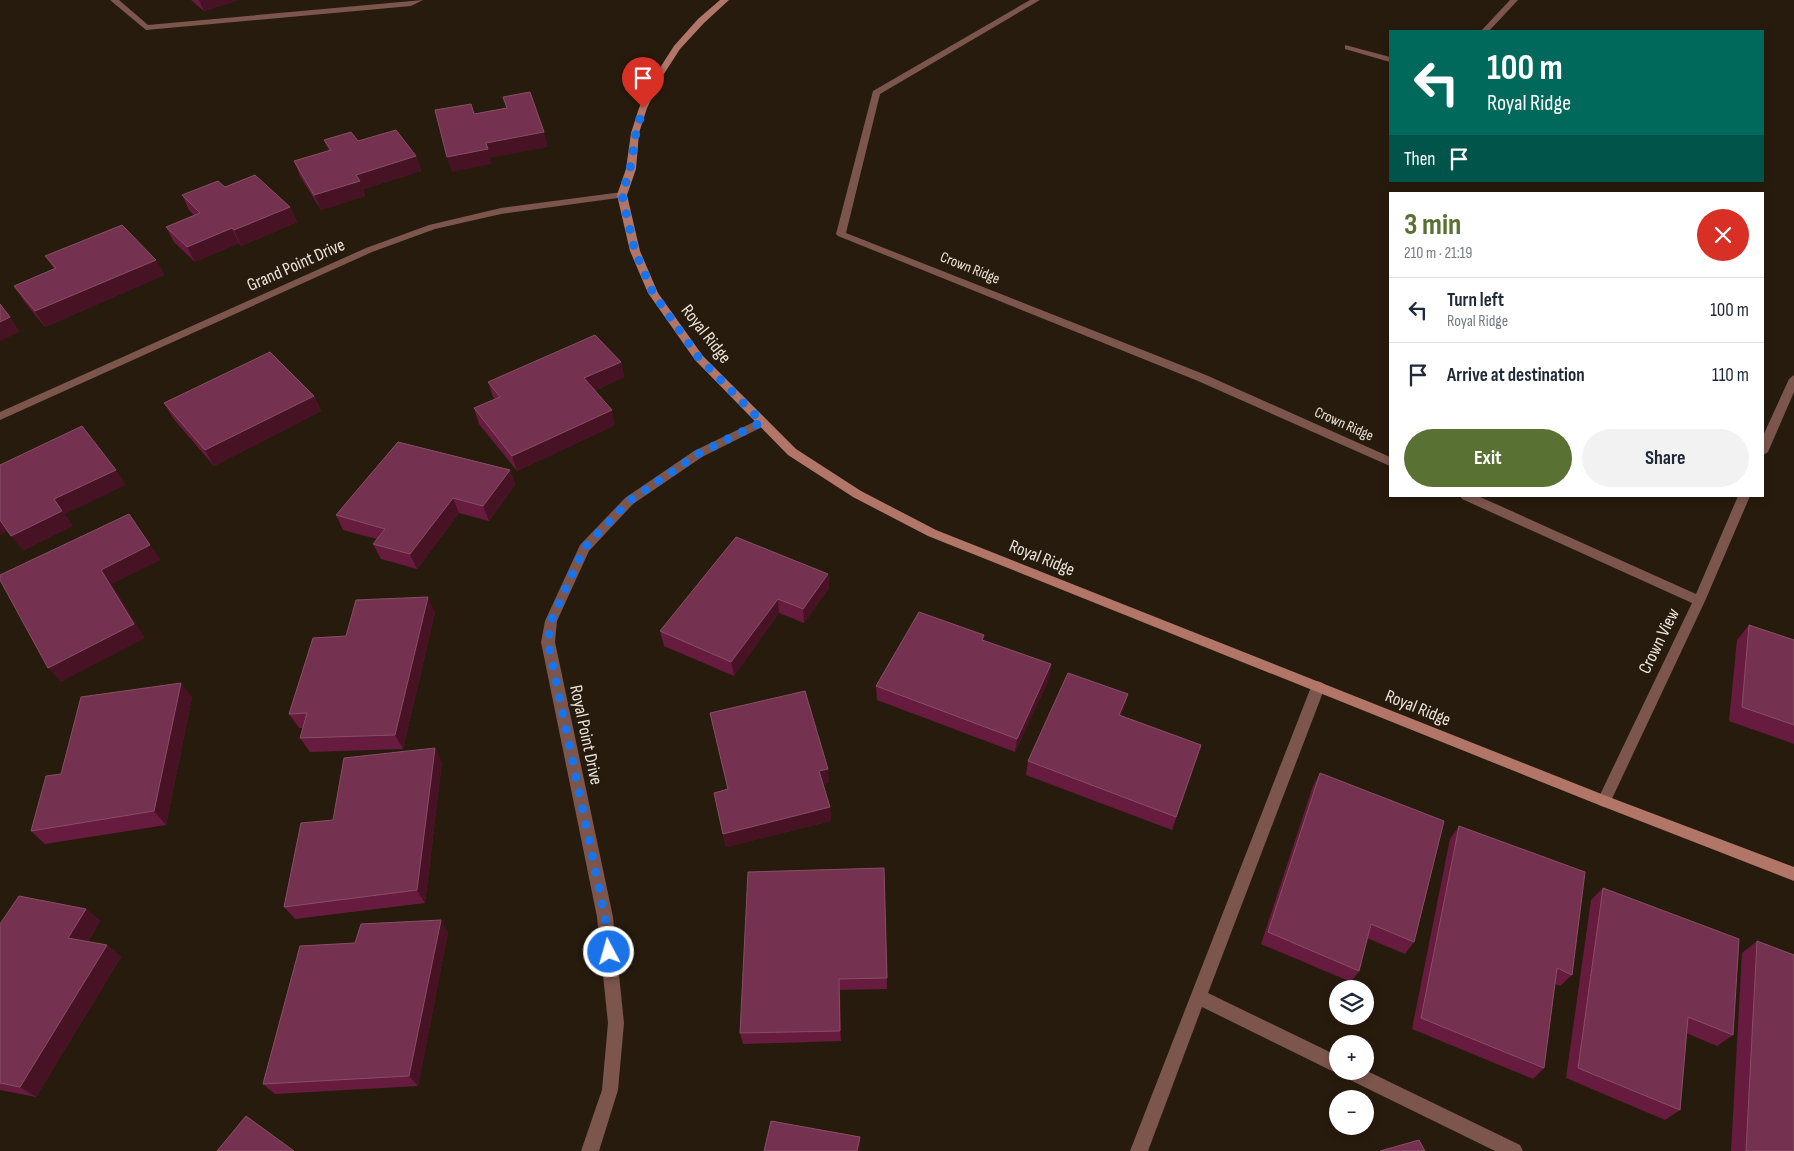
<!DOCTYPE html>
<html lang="en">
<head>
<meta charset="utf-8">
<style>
	:root { --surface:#fff; --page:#f2f2f3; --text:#1f2937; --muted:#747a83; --line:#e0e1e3; --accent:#597132 }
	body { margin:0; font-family:"Sofia Sans Condensed",sans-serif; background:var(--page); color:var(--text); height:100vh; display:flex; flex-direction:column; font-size:19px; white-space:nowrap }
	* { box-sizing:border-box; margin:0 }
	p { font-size:16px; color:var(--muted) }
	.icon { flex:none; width:28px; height:28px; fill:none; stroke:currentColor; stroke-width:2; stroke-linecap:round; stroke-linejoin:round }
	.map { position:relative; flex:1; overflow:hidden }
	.details { position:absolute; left:1389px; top:192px; width:375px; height:305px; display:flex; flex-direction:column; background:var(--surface); border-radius:0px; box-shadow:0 2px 8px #0003 }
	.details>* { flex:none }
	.top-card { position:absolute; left:1389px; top:30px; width:375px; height:152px; border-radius:0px; box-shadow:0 2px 8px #0003; background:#00695c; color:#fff; overflow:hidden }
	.fabs { position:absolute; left:1329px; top:980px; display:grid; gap:10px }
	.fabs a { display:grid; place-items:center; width:45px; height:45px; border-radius:50%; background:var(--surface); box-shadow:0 2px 8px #0003; font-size:25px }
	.pin { position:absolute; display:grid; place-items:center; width:42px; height:42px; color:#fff; margin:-51px -21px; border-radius:50% 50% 50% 0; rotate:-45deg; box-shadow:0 0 5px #0007 }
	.pin .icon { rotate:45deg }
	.me { position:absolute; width:55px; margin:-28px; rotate:354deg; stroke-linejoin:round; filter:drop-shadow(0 0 4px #0008) }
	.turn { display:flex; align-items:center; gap:18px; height:105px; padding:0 15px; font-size:22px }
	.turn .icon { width:65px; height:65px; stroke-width:2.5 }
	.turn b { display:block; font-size:35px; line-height:42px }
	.then { display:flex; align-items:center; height:48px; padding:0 15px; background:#0003; gap:10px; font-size:19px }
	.round { display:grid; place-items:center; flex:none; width:52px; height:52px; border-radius:26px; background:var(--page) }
	.overview { display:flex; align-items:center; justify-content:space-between; height:85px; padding:0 15px }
	h1 { font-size:30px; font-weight:700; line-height:38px; color:var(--accent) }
	.primary-button { display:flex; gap:10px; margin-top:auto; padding:10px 15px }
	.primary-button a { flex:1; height:58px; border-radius:30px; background:var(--accent); color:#fff; font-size:20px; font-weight:700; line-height:58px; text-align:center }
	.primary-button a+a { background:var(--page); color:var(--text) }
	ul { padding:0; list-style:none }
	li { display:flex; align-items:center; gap:15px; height:65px; padding:0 15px; border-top:1px solid var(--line) }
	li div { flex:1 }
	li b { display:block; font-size:19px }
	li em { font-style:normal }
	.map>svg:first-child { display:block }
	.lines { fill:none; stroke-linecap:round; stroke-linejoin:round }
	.lane { fill:#7c564d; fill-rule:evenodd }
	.street { fill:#7c564d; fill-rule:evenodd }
	.secondary { fill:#b27668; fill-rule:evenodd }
	.wall { fill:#671c3f }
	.shaded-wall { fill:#471324 }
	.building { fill:#753250; stroke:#884e65 }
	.route { stroke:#1a73e8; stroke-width:9; stroke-dasharray:0 16.2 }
	.labels { text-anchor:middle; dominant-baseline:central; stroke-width:5; stroke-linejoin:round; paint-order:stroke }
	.far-street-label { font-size:15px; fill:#ece4db; stroke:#271b0d }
	.street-label { font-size:18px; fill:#ece4db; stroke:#271b0d }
</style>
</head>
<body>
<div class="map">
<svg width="1794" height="1151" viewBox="0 0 1794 1151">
	<rect width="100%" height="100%" fill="#271b0d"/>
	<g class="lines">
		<path class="lane" d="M110,0H119L148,25L423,0L411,6L146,30Z
			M1318,681L1323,683L1325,687L1208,993L1338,1056V1071H1365V1070L1520,1145L1523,1151H1495L1344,1077L1342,1072L1338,1073L1332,1071L1202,1007L1148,1151H1130L1311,687L1313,683Z"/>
		<path class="street" d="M1030,0H1040L880,94L846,233L1206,375L1390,457V466L1198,381L838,236L836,234L873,91Z
			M1510,0H1518L1489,31H1481Z
			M1345,45L1390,57V62L1345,49Z
			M622,192L625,193V197L501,214L435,229L372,252L0,420V412L366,248L429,225L501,208Z
			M1794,375V392L1768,452L1762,456V438L1789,379Z
			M762,418L768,422L766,425L702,457L633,504L589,551L557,621L555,642L613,917L624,1023L618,1090L599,1151H581L602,1090L608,1023L597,917L541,642L545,621L580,545L625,498L694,451Z
			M1460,496H1478L1696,594L1738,496H1750L1705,601L1609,805L1604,807L1599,805L1597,801L1692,603L1462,499Z"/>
		<path class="secondary" d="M720,0H729L704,23L680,49L662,77L647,108L639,133L636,169L627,195L640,251L658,293L703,356L796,449L861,491L936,530L1609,797L1794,867V881L1599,805L928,536L853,497L788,455L695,360L648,293L630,251L617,195L626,169L631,133L639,108L654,77L674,46L698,19Z"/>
	</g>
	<path class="wall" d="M191,0H239L204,11Z
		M324,140L358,141L416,156L421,171L363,189L365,196L321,210L300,176L294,161L329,151Z
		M225,187L290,207L297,222L241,246L239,243L195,262L174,242L166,227L194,215L189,210L182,195Z
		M45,256L156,260L164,275L45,327L24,301L14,286L54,269Z
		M621,362L624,377L594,391L615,425L517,471L479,424L474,408L495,399L493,397L488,382Z
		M314,396L321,411L214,466L173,418L164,403Z
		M510,470L515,485L489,521L459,513L417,569L381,559L373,544L377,539L343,530L336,515Z
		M828,574L829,588L804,623L779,613L734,676L664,646L660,631Z
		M435,612L403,749L310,752L300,738L303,728H299L289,714L346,636Z
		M1749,625L1794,640V744L1729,721L1737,640Z
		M983,640L1051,664L1049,679L1015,752L877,700L876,686Z
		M1128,694L1124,708L1121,716L1201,745L1172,830L1026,775L1028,761Z
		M192,697L166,825L45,844L31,831Z
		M710,713L829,782L823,784L830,807L831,821L726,847L714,793L728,789Z
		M442,762L425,903L295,919L284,907L333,820Z
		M1320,773L1414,942L1405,954L1367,938L1359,971L1351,982L1261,944L1313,786Z
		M1459,826L1572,975L1560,986L1555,984L1544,1068L1533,1079L1412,1029L1450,839Z
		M884,868L887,989L840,990L841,1041L743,1044L740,1033Z
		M1603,888L1733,1035L1717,1046L1686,1033L1680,1110L1665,1120L1566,1078L1591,900Z
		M86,909L100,921L88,942L107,945L121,957L36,1097L0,1090V924Z
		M448,932L418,1086L275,1094L263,1084L355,943Z
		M1757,941L1794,1151H1731L1742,953Z"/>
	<path class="shaded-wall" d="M199,0H239L204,11Z
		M544,132L548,147L490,158L492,164L452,172L447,157L486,143Z
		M416,156L421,171L363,189L365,196L321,210L314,195L356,175Z
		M290,207L297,222L241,246L234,230Z
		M232,228L239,243L195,262L187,247Z
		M156,260L164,275L45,327L35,311Z
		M10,317L20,332L0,341V322Z
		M621,362L624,377L587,394L584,378Z
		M314,396L321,411L214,466L205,450Z
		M612,410L615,425L517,471L512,456Z
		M116,470L126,485L65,514L73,526L23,551L11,536L54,499Z
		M510,470L515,485L489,521L483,506Z
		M453,498L459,513L417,569L410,554Z
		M0,520L9,531L0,535Z
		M150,545L161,560L112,584L145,638L61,682L48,668L101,570Z
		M828,574L829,588L804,623L803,609Z
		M428,597L435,612L403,749L395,735Z
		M778,599L779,613L734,676L731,662Z
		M1051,664L1049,679L1015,752L1017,739Z
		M181,683L192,697L166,825L154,811Z
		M1128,694L1124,708L1115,729L1119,715Z
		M435,748L442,762L425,903L417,890Z
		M828,769L829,782L820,785L819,771Z
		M830,807L831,821L726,847L723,834Z
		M86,909L100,921L83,950L68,938Z
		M441,920L448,932L418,1086L409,1076Z
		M107,945L121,957L36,1097L20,1087Z
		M839,979L840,990L841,1041L840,1031Z
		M860,1137V1151H857Z"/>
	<path class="building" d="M530,92L544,132L486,143L488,149L447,157L435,110L471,104L474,114L507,108L503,97Z
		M396,130L416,156L356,175L360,181L314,195L294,161L331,150L324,140L351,132L358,141Z
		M255,175L290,207L234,230L232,228L187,247L166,227L200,213L182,195L218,181L225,187Z
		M122,225L156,260L35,311L14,286L56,268L45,256Z
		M0,304L10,317L0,322Z
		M595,335L621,362L584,378L612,410L512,456L474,408L500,397L488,382Z
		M270,352L314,396L205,450L164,403Z
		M82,426L116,470L54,499L62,511L11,536L0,520V465Z
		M398,442L510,470L483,506L453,498L410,554L373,544L385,529L336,515Z
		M129,514L150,545L101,570L134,624L48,668L0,580V575Z
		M736,537L828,574L803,609L778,599L731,662L660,631Z
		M428,597L395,735L300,738L307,713L289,714L313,638L346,636L356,600Z
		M919,612L984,635L982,640L1051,664L1017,739L876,686Z
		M1749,625L1794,640V725L1742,707Z
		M1068,673L1128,694L1119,715L1201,745L1176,817L1028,761Z
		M181,683L154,811L31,831L46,776L61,774L81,697Z
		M805,691L828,769L819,771L830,807L723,834L714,793L728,789L710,713Z
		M435,748L417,890L284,907L301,823L333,820L344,758Z
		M1320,773L1444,821L1414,942L1371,924L1359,971L1268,932Z
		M1459,826L1585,872L1572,975L1557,968L1544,1068L1421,1018Z
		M884,868L887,978L839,979L840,1031L740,1033L748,872Z
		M1603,888L1739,939L1733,1035L1688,1017L1680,1110L1578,1068Z
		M19,896L86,909L68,938L107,945L20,1087L0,1083V924Z
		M441,920L409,1076L263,1084L300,946L355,943L361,924Z
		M1757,941L1794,955V1151H1746Z
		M246,1116L294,1151H217Z
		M771,1121L860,1137L857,1151H764Z
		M1419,1140L1425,1151H1380Z"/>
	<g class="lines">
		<path class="route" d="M609,952L605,917L548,642L551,621L584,548L629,501L698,454L762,422L699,358L653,293L635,251L622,195L630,169L636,133L643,108"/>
	</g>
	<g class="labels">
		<g class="far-street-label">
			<text transform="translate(970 268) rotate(22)">Crown Ridge</text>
			<text transform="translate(1344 424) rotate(24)">Crown Ridge</text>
		</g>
		<g class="street-label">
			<text transform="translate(296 265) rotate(-24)">Grand Point Drive</text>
			<text transform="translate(706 334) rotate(52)">Royal Ridge</text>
			<text transform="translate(1042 558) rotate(22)">Royal Ridge</text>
			<text transform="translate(1659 641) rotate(-64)">Crown View</text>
			<text transform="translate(1418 708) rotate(22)">Royal Ridge</text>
			<text transform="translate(586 735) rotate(78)">Royal Point Drive</text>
		</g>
	</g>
</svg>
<div class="fabs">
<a><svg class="icon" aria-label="layers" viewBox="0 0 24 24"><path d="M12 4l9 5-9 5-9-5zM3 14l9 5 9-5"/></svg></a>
<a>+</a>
<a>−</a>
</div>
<div class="pin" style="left:643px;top:108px;background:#d93025"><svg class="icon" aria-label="arrive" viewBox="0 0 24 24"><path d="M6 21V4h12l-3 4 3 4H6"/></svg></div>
<svg class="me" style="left:609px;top:952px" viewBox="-20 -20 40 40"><circle r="17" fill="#1a73e8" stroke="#fff" stroke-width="3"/><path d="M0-11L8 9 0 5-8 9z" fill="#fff"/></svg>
<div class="top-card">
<div class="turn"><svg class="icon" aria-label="left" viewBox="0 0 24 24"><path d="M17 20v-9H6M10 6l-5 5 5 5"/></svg><div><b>100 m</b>Royal Ridge</div></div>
<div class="then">Then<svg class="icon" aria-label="arrive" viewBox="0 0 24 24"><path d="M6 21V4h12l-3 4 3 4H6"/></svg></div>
</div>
<section class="details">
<div class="overview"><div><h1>3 min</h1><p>210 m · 21:19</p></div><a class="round" style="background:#d93025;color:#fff"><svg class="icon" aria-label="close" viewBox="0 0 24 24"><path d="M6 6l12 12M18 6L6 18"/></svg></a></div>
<ul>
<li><svg class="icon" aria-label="left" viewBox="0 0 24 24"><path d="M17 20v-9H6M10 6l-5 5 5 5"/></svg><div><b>Turn left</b><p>Royal Ridge</p></div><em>100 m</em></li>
<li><svg class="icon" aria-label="arrive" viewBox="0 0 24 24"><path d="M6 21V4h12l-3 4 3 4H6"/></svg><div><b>Arrive at destination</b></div><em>110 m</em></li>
</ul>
<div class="primary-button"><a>Exit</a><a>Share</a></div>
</section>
</div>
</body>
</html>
